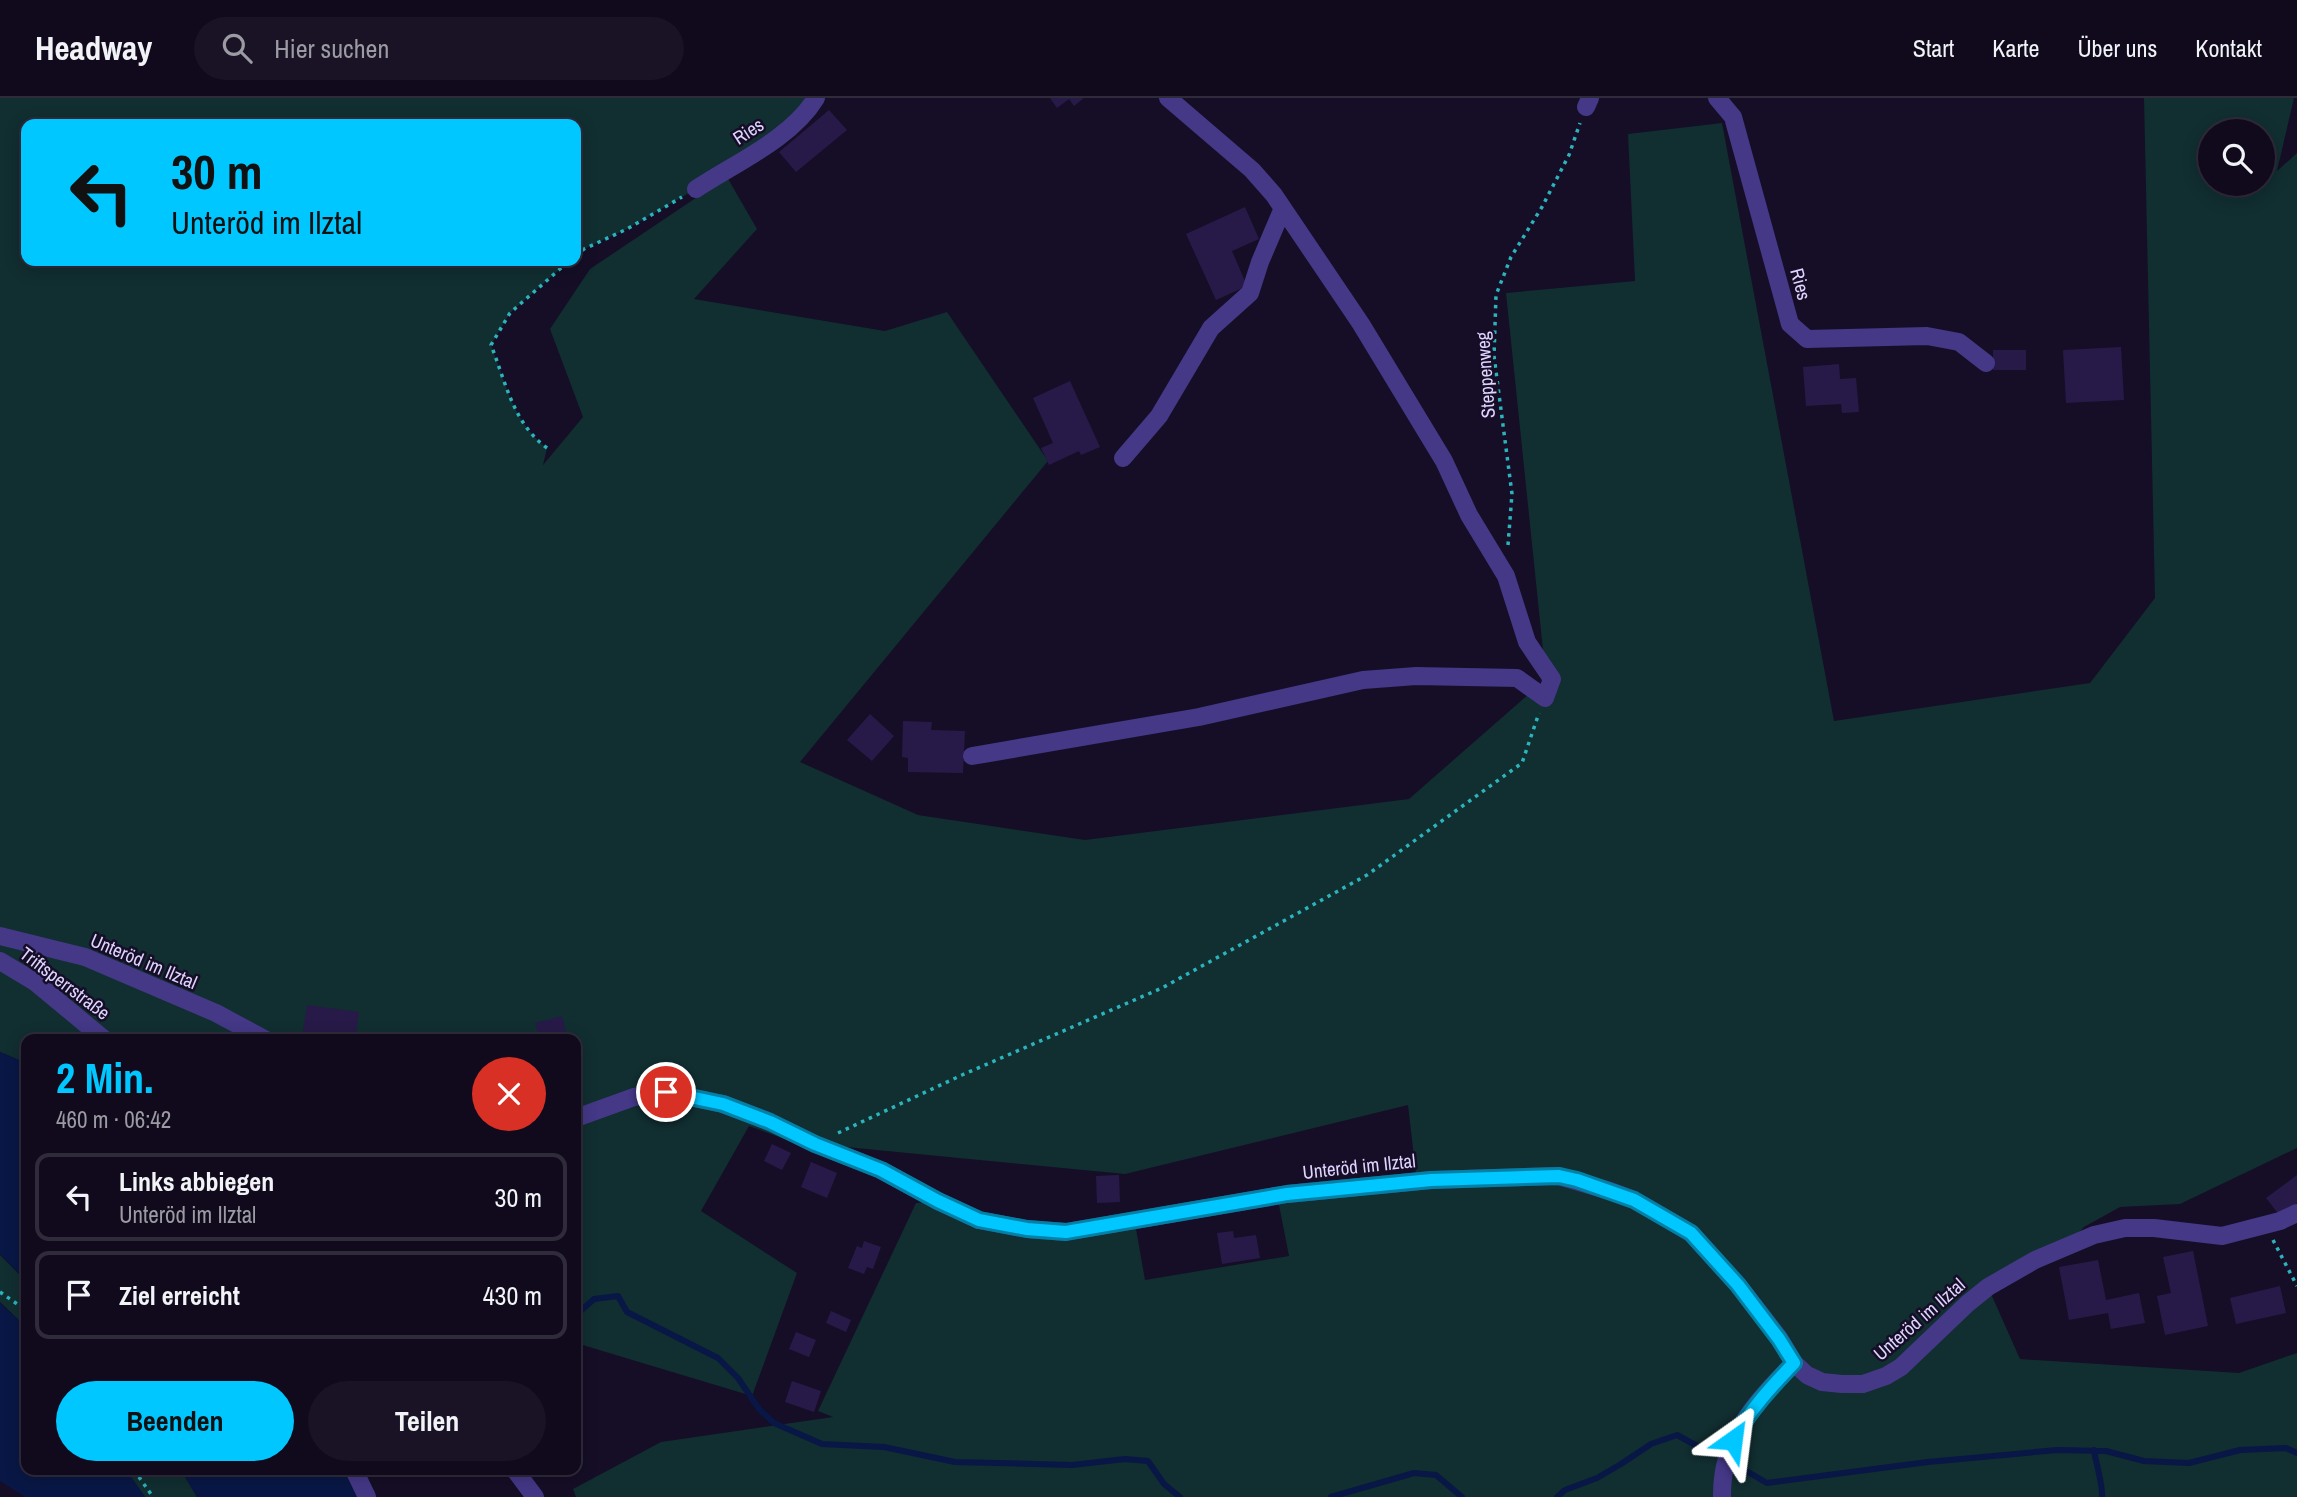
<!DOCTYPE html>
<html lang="de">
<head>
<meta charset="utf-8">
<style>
	:root { --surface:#100a1c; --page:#191325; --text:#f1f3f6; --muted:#9c9aa3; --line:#302b3b; --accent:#00c7ff }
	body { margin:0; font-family:"Archivo Narrow",sans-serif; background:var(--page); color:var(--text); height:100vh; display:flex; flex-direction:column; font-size:26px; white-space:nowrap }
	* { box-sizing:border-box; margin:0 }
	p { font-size:23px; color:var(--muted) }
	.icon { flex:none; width:38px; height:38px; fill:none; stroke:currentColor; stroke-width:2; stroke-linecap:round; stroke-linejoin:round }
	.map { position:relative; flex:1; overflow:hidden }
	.side { position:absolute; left:21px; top:936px; width:560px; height:441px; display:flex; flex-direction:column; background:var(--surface); border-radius:14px; box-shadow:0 4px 18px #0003,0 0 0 2px var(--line) }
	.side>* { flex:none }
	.banner { position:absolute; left:21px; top:21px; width:560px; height:147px; border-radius:14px; box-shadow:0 4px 18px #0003,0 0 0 2px var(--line); background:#00c7ff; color:#111; overflow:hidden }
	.fabs { position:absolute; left:2198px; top:21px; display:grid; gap:14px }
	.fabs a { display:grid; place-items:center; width:77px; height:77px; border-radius:50%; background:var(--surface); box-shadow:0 4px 18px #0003,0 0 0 2px var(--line); font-size:35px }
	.pin { position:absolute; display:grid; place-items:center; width:60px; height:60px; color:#fff; margin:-30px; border:4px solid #fff; border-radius:50%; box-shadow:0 2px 7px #0007 }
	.me { position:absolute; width:77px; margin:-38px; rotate:31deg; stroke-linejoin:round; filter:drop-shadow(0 0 5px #0008) }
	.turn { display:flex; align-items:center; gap:24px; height:147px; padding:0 35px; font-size:32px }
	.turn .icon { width:91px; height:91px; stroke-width:2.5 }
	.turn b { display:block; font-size:49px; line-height:60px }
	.round { display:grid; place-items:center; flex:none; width:74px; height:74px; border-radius:37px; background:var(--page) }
	.summary { display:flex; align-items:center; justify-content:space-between; height:119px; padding:0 35px }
	h1 { font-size:42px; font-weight:800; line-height:52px; color:var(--accent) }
	.cta { display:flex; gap:14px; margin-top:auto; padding:14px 35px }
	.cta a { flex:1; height:80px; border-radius:42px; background:var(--accent); color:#111; font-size:28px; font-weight:800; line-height:80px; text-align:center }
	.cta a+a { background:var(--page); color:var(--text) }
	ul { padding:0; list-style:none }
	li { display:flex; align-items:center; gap:21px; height:88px; margin:0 14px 10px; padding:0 21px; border:4px solid var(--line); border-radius:14px }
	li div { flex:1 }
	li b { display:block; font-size:26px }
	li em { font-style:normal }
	header { display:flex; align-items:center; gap:42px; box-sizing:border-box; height:98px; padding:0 35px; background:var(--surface); border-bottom:2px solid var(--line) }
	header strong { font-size:33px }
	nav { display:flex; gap:38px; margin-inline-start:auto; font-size:24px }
	.search { width:490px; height:63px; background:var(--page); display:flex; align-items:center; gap:18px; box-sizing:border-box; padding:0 24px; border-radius:38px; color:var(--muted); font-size:26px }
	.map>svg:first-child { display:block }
	.green { fill:#112e31; fill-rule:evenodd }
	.water { fill:#081745 }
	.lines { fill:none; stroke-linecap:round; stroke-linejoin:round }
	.stream { stroke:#081745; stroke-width:6 }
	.building { fill:#281a48 }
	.path { stroke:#2bb4bc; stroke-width:3.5; stroke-dasharray:3.5 5; stroke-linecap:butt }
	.minor { stroke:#443887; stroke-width:18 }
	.route-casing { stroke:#0081a6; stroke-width:18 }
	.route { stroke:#00c7ff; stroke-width:12 }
	.labels { text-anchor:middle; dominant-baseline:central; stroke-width:5; stroke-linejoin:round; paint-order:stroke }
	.street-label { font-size:19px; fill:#ded4ff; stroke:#150e26 }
</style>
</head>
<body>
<header>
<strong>Headway</strong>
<div class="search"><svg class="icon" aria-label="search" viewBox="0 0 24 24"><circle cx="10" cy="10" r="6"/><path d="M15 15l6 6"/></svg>Hier suchen</div>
<nav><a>Start</a><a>Karte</a><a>Über uns</a><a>Kontakt</a></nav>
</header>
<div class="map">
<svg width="2297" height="1399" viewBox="0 0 2297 1399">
	<rect width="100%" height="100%" fill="#150e26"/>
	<path class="green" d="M0,0H816L696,91L627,131L584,151L576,158V26H26V163H569L510,215L491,247C506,285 513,325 547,350L543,367L583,319L550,231L590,171L727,79L757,131L694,201L885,233L947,214L1048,363L800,664L918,717L1085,742L1409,701L1546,581L1506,195L1635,183L1628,36L1722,25L1834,623L2090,585L2155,500L2144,0H2294L2277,73L2297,55V1050L2180,1106L2120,1109L2084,1129L2066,1149L1988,1189L2020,1261L2239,1275L2297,1255V1399H576L573,1391L661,1344L833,1319L818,1313L916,1105L938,1103L1027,1131L1135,1125L1145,1182L1289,1158L1278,1102L1416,1076L1408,1007L1125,1076L815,1046L811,1051L749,1028L701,1113L797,1175L752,1298L576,1245V942H26V965L0,954ZM2210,33H2263V86H2210Z
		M0,1157L26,1183V1229L0,1204Z
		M126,1372H181L197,1399H145Z"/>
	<path class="water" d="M0,954L26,965V1183L0,1156Z
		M0,1205L26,1229V1372H126L145,1399H25L0,1383Z
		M181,1372H343L357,1399H197Z"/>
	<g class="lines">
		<path class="stream" d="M576,1217L594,1201L618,1198L627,1214L718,1260L738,1280L759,1311L774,1325L822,1346L884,1349L955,1364L1072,1367L1125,1361L1148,1363L1164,1386L1180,1399
			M2094,1352C2096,1366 2103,1386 2102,1399
			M1736,1367L1767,1385L1928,1364L2057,1352L2106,1353L2144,1363L2189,1365L2240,1352L2286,1350L2297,1355
			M1331,1399L1414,1375L1436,1377L1462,1399
			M1557,1399L1565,1392L1597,1380L1621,1366L1651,1346L1677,1337L1710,1355"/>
	</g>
	<path class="building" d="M1050,0H1084L1074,8L1069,1L1057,10Z
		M829,12L847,32L796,74L779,54Z
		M1245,109L1259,141L1232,153L1247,188L1216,202L1186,136Z
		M2121,249L2124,302L2066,305L2063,252Z
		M1993,252H2026V272H1993Z
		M1839,266L1840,281L1856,280L1859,314L1842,315L1841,306L1806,308L1803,269Z
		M1070,283L1100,349L1081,357L1079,353L1049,367L1041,350L1053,345L1033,300Z
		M870,616L894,638L872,663L847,642Z
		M903,623L932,624L931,632L965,633L963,675L908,674V660L902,659Z
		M307,907L359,914L355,942L302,940Z
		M562,918L566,935L540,942L535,925Z
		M772,1046L791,1055L782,1072L764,1063Z
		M811,1064L837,1075L827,1100L801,1089Z
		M1119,1077L1120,1104L1097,1105L1096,1078Z
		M2297,1077V1105L2280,1118L2266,1100Z
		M1233,1133L1234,1140L1256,1137L1260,1160L1222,1166L1217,1135Z
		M864,1143L881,1149L873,1171L867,1169L864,1176L848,1170L857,1148L862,1150Z
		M2193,1153L2208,1228L2165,1237L2157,1198L2171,1195L2163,1159Z
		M2098,1162L2106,1202L2139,1195L2145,1225L2111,1231L2108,1215L2069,1222L2059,1169Z
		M2280,1188L2286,1215L2236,1226L2230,1200Z
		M831,1213L851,1222L846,1234L826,1225Z
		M796,1234L816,1242L809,1259L789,1251Z
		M792,1283L821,1293L814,1314L785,1304Z"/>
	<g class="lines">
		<path class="path" d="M576,158L584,151L627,131L682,99
			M547,350C513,325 506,285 491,247L510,215L569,163
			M1508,447L1512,396L1494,258L1496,197L1511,159L1542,109L1569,57L1580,25
			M838,1035L962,977L1162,890L1367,777L1522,665L1539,615
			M2273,1142L2297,1188
			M0,1194L23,1210L26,1215
			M134,1372L153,1399"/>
		<path class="minor" d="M1717,0L1733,19L1790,226L1807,241L1927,238L1959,244L1986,265
			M1586,9L1590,0
			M696,91C735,65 791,41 816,0
			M1123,360L1159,318L1211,230L1250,195L1260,164L1283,110
			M972,658L1199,619L1363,582L1416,578L1517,580L1545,600L1552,581L1527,544L1506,478L1469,417L1444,363L1361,226L1274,97L1252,72L1168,0
			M0,838L85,859L216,915L266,942
			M0,863L35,884L105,942
			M576,1020L634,999L666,994L723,1006L770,1024L815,1046L881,1072L938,1103L979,1122L1027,1131L1066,1134L1287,1096L1431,1082L1559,1078L1610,1093L1634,1102L1691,1135L1738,1187L1779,1240L1794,1265L1807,1277L1822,1284L1842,1286H1863L1886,1278L1901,1269L1967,1206L1988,1189L2035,1162L2094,1137L2125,1130H2154L2222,1138L2280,1123L2297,1115
			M354,1372L367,1399
			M515,1372L535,1399
			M1722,1399C1721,1340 1755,1305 1794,1265"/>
	</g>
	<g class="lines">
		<defs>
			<path id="route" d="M666,994L723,1006L770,1024L815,1046L881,1072L938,1103L979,1122L1027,1131L1066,1134L1287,1096L1431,1082L1559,1078L1577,1082L1634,1102L1691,1135L1738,1187L1779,1241L1794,1265C1771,1289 1749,1313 1733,1342"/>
		</defs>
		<use href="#route" class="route-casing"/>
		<use href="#route" class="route"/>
	</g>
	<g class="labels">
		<g class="street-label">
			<text transform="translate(748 33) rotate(-33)">Ries</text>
			<text transform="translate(1801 186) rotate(75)">Ries</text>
			<text transform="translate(1485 277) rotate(-94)">Steppenweg</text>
			<text transform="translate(144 863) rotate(23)">Unteröd im Ilztal</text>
			<text transform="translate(65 885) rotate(37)">Triftsperrstraße</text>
			<text transform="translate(1359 1068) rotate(-6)">Unteröd im Ilztal</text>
			<text transform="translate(1919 1221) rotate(-41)">Unteröd im Ilztal</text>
		</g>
	</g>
</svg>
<div class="fabs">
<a><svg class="icon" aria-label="search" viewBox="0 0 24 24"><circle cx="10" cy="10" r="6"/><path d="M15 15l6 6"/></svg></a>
</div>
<div class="pin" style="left:666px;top:994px;background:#d93025"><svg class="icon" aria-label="arrive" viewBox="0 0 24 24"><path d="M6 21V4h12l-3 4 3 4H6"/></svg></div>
<svg class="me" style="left:1733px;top:1342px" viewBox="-20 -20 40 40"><path d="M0-17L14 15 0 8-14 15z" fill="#00c7ff" stroke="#fff" stroke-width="4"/></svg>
<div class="banner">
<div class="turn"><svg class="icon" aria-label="left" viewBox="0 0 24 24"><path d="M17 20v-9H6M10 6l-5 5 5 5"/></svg><div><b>30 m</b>Unteröd im Ilztal</div></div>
</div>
<section class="side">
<div class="summary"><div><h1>2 Min.</h1><p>460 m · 06:42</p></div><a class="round" style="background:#d93025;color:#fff"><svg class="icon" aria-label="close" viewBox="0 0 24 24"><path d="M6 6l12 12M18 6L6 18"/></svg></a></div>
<ul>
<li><svg class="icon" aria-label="left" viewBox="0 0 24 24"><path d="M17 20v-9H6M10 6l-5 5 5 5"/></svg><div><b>Links abbiegen</b><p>Unteröd im Ilztal</p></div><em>30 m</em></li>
<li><svg class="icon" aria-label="arrive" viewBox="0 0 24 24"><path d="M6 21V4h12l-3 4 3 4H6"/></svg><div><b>Ziel erreicht</b></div><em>430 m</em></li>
</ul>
<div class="cta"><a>Beenden</a><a>Teilen</a></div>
</section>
</div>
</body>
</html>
